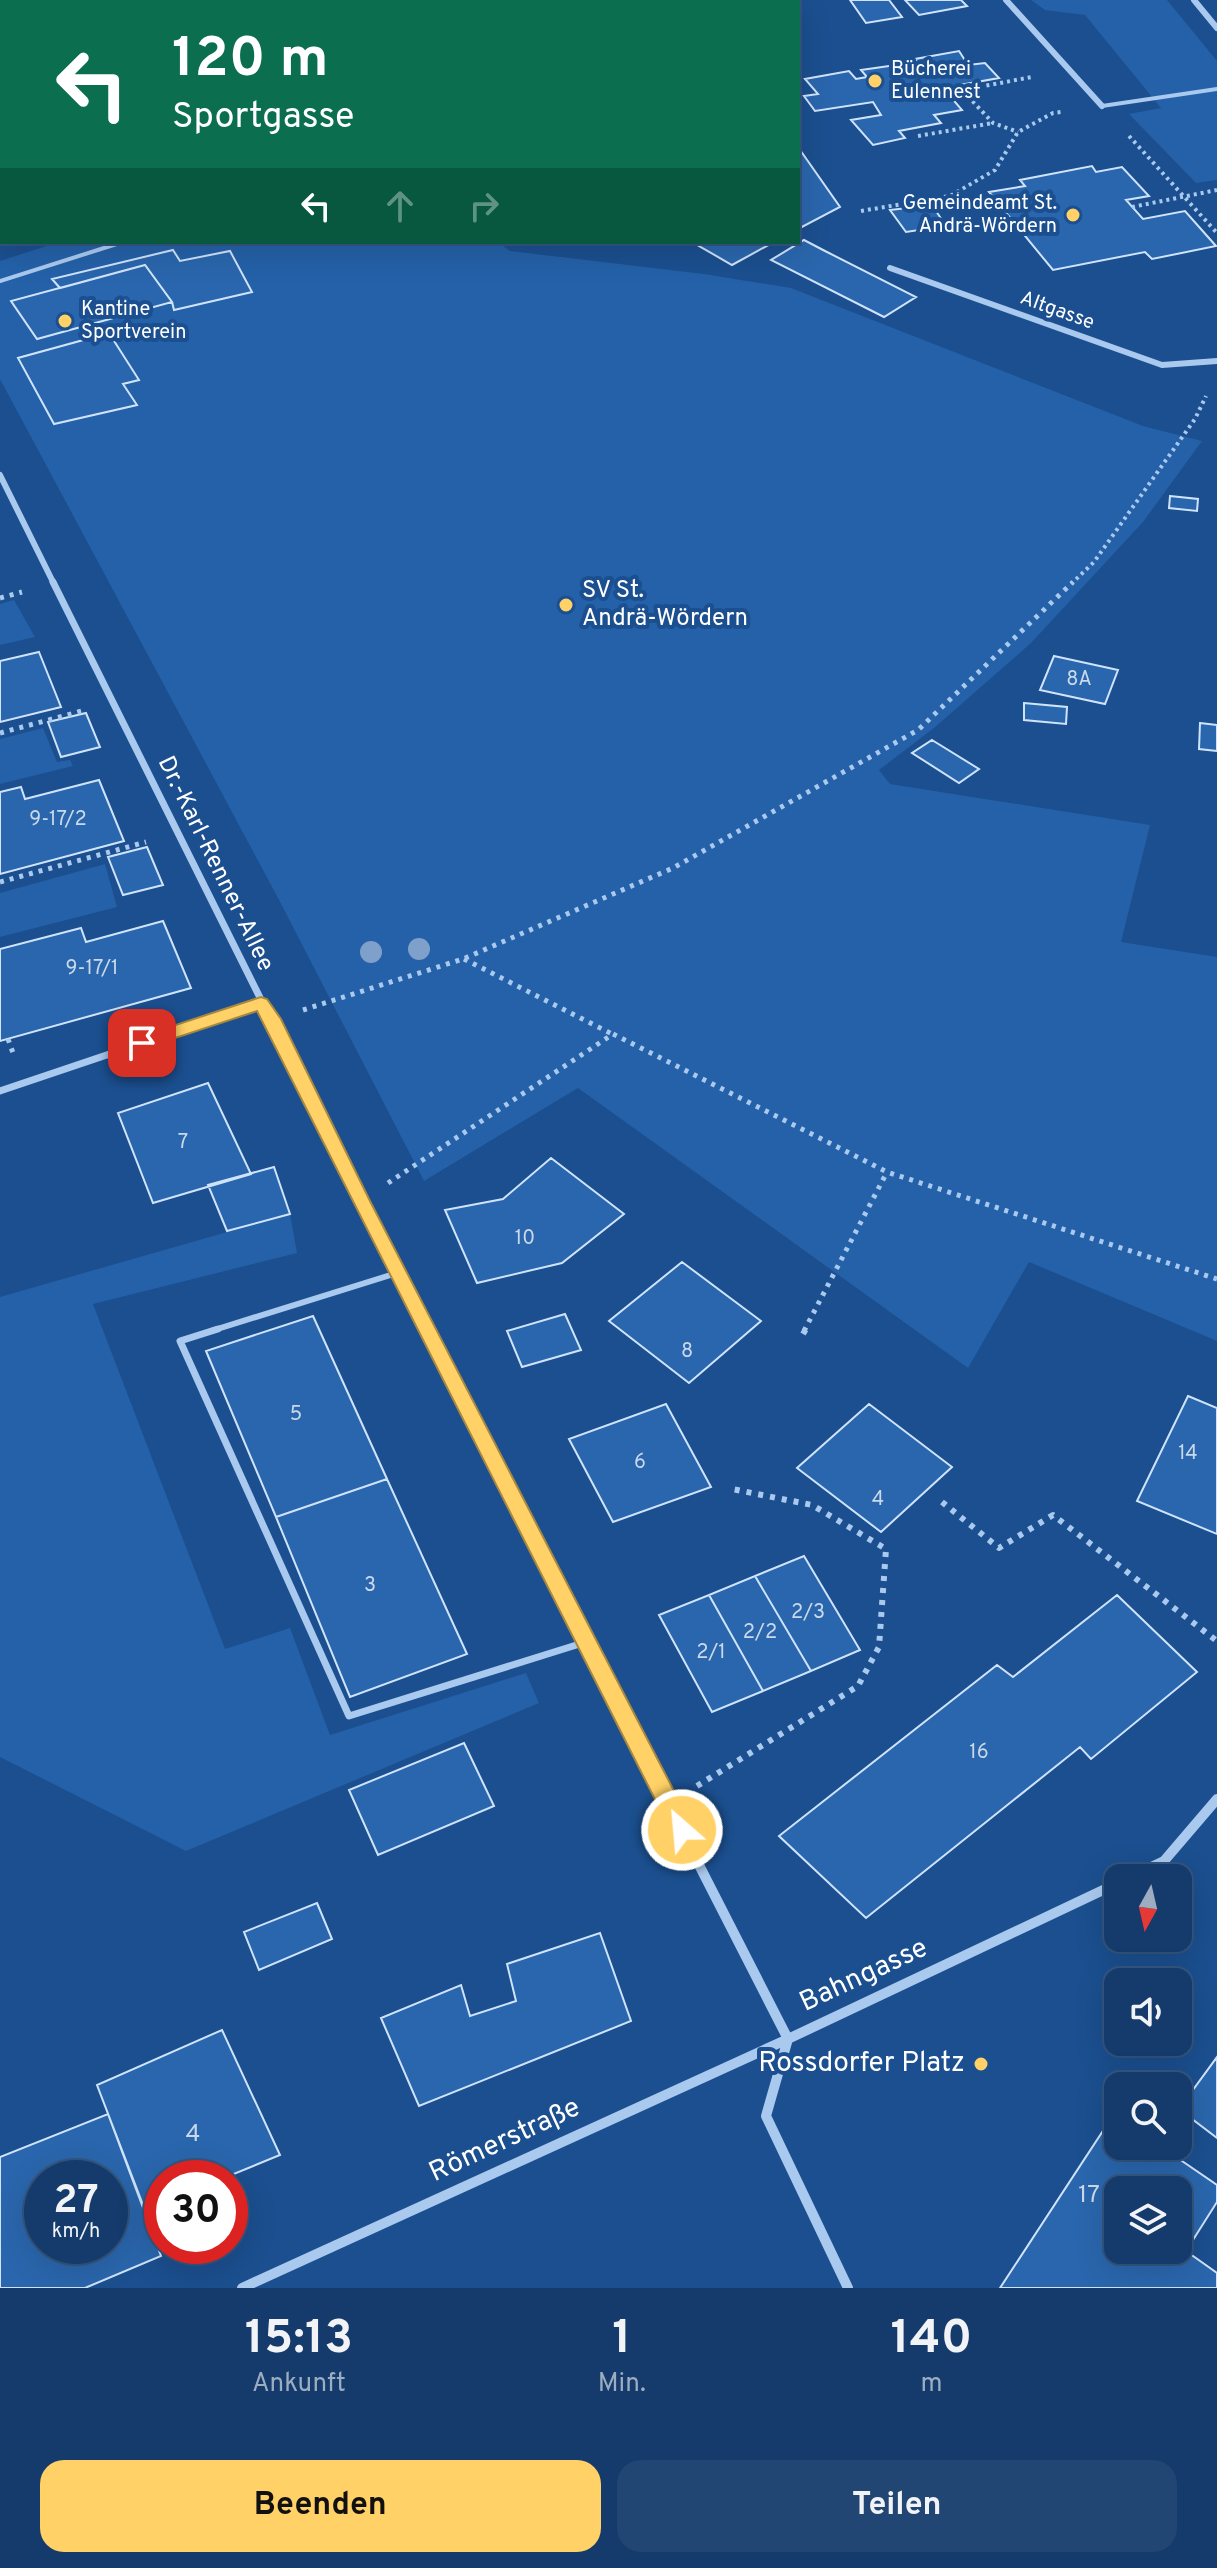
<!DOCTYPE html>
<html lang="de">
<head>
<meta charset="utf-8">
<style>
	:root { --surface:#143b6b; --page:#214673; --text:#f1f3f6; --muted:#9dadc1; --line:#33557e; --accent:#ffd166 }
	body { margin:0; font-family:Overpass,sans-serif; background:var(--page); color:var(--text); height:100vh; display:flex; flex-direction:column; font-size:30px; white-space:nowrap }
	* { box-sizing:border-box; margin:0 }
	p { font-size:26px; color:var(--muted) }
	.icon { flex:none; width:44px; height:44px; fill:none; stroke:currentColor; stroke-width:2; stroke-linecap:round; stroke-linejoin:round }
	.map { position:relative; height:2288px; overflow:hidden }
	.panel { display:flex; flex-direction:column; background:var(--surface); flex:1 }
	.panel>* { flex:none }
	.top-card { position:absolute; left:0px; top:0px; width:800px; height:244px; box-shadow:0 8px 32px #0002,0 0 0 2px var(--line); background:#0b6e4f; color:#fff; overflow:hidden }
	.needle { width:52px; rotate:188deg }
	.tools { position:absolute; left:1104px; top:1864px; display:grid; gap:16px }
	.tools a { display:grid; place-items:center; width:88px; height:88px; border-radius:16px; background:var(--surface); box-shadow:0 8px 32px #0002,0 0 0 2px var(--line); font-size:40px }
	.speed { position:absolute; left:24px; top:2160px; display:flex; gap:16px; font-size:40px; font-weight:700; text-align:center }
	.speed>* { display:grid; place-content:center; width:104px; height:104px; border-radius:50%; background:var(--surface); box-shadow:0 8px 32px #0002,0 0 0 2px var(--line); line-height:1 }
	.speed small { font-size:20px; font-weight:400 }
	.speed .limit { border:12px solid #d22; background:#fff; color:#111 }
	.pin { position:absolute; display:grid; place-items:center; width:68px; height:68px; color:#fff; margin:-34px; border-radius:16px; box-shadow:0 4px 12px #0006 }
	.me { position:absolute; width:88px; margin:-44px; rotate:333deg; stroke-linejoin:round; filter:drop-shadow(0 0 6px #0008) }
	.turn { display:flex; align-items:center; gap:28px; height:168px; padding:0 40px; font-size:36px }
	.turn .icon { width:104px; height:104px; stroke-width:2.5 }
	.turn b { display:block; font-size:56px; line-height:68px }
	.lanes { display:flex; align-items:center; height:76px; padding:0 40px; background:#0003; justify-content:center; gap:40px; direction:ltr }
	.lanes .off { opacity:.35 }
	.eta { display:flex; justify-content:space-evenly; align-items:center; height:136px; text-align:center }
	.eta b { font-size:48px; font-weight:700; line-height:56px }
	.primary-button { display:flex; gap:16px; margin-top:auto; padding:16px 40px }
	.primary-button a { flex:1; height:92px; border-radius:24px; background:var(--accent); color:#111; font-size:32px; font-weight:700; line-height:92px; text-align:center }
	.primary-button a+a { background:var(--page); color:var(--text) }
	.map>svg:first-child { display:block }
	.green { fill:#2461a8 }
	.building { fill:#2a66ad; stroke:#cfe3fa; stroke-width:2; fill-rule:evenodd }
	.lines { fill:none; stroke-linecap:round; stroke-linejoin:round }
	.path-far2 { stroke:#a9c9ee; stroke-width:4; stroke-dasharray:3 4; stroke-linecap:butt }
	.path-far1 { stroke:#a9c9ee; stroke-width:5; stroke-dasharray:4 6; stroke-linecap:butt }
	.path { stroke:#a9c9ee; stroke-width:6; stroke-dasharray:5 7; stroke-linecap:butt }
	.service-far2 { stroke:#a9c9ee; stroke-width:4 }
	.service-far1 { stroke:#a9c9ee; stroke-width:6 }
	.service { stroke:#a9c9ee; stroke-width:7 }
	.minor-far2 { stroke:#a9c9ee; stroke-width:6 }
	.minor-far1 { stroke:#a9c9ee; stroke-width:7 }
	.minor { stroke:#a9c9ee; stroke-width:10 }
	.tree { fill:#7ea0ca }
	.route { fill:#ffd166; stroke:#a68842; stroke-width:2 }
	.poi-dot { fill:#ffd166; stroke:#1b4f8f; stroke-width:3 }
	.labels { text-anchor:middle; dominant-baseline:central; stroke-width:8; stroke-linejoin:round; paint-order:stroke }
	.far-poi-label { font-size:20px; fill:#fff; stroke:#1b4f8f; text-anchor:start }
	.far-street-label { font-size:20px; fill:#fff; stroke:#1b4f8f }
	.number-label { font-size:20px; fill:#cad9ea }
	.poi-label { font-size:24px; fill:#fff; stroke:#1b4f8f; text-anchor:start }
	.street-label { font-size:24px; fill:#fff; stroke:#1b4f8f }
	.near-number-label { font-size:24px; fill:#cad9ea }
	.near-street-label { font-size:28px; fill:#fff; stroke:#1b4f8f }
	.near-poi-label { font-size:28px; fill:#fff; stroke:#1b4f8f; text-anchor:end }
</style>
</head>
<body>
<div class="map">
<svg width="1217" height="2288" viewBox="0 0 1217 2288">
	<rect width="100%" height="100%" fill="#1b4f8f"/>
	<path class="green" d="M1031,0H1167L1217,61V180L1196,183L1129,114L1161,108L1085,15L1045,10Z
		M59,242H498L510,251L704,274L791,288L1143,426L1202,441L1143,522L1031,643L934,728L879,770L890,784L1150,825L1121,942L1217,957V1341L1029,1262L968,1368L578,1088L424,1181L278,898L0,379V261Z
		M14,600L35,637L0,645V604Z
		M43,728L57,762L70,760L73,766L0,784V739Z
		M105,864L117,907L0,937V893Z
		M290,1214L297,1253L93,1304L225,1649L290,1628L330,1735L526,1673L539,1703L186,1851L0,1757V1297Z"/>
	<path class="building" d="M850,0H889L902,17L866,23Z
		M905,0H961L967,6L919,15Z
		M959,51L968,65L985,63L999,78L943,88L962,110L934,115L941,123L899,131L905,138L873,145L851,120L881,115L873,102L815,111L804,96L818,94L805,79L849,71L856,79L867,77L861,70L903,64L909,69L921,67L915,59Z
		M798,147L840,207L798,229Z
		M1092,166L1096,172L1122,167L1149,196L1126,200L1143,219L1185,211L1216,246L1152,259L1145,252L1053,270L989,192L1025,186L1020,180Z
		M932,205L946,226L906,232L890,210Z
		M804,240L825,251L916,297L884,317L771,260Z
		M692,242H774L732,265Z
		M173,250L180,261L230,251L252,292L174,310L172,302L145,265L60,288L52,279Z
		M145,265L172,302L37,339L11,301Z
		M109,333L139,380L123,384L137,405L54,424L18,358Z
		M1170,496L1198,499L1197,511L1169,508Z
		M39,652L61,707L0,722V661Z
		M1054,656L1118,670L1105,704L1040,690Z
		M1024,703L1067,707L1066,724L1024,720Z
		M86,713L100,747L61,757L48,722Z
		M1200,723L1217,725V751L1199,749Z
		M932,740L979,769L959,783L912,753Z
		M99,780L124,841L0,874V792L21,787L25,799Z
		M147,847L163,885L123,895L108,857Z
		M163,921L191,988L0,1041V949L81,928L86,942Z
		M208,1083L251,1174L153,1203L118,1113Z
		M551,1158L624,1214L562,1263L477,1283L445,1210L503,1199Z
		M274,1167L290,1214L227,1231L208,1185Z
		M682,1262L761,1321L689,1383L609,1321Z
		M565,1314L581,1350L522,1367L507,1331Z
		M313,1316L387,1479L276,1517L206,1351Z
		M1188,1396L1217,1408V1534L1137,1501Z
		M666,1404L711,1487L613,1522L569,1439Z
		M869,1404L952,1467L881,1532L797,1468Z
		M387,1479L467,1654L350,1697L276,1517Z
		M804,1556L860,1650L811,1671L755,1576Z
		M755,1576L811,1671L763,1691L709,1595Z
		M709,1595L763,1691L712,1712L659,1615Z
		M1117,1595L1197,1672L1091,1759L1080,1747L866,1918L779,1836L997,1665L1013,1677Z
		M464,1743L494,1806L378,1855L349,1790Z
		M317,1903L332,1939L259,1970L244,1932Z
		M600,1933L631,2021L419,2106L381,2018L461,1985L470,2016L516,2001L507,1964Z
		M222,2030L280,2155L224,2178H162V2203L145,2210L97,2085Z
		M1217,2057V2138L1179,2109Z
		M108,2114L161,2256L85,2288H0V2157ZM42,2178H110V2246H42Z
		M1114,2114L1118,2117V2146H1160L1217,2185V2202L1186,2251L1217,2273V2288H1000ZM1118,2190H1178V2250H1118Z"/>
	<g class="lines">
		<path class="path-far2" d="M963,91L993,123L1018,132
			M952,92L1032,77
			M918,136L993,123
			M1129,136L1217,233
			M1132,207L1217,190
			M861,211L950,196L995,170L1018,132L1053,113L1061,112
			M1071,584L1094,562L1195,419L1206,396"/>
		<path class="path-far1" d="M0,598L22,592
			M0,733L82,711
			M0,882L146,842
			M464,959L612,1034
			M303,1010L463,959L673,868L918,730L1073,582
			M8,1039L13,1053
			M388,1183L613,1034L887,1172L1217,1279
			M804,1331L887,1172"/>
		<path class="path" d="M803,1334L806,1329
			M942,1502L999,1548L1053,1515L1217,1641
			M697,1786L858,1686L879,1647L886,1549L812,1505L732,1489"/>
		<path class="service-far2" d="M1102,106L1217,89
			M0,281L123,242"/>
		<path class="service-far1" d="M211,1331L397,1273"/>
		<path class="service" d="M218,1329L180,1341L349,1716L586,1642"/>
		<path class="minor-far2" d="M1006,0L1102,106
			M1194,0L1217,28
			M176,2L180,0
			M890,268L1162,365L1217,361
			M0,475L54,584"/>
		<path class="minor-far1" d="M53,582L426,1331
			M0,1091L261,1003"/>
		<path class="minor" d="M425,1329L788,2039
			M1128,1878L1164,1861L1217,1799
			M788,2039L766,2116L848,2288
			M242,2288L788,2039L1118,1883"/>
	</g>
	<g class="tree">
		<circle cx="419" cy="949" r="11"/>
		<circle cx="371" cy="952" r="11"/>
	</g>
	<path class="route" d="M261,997L267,999L281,1019L370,1201L690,1822L693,1830L690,1837L682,1840L674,1837L257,1011L142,1049L133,1043L136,1038Z"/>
	<g class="poi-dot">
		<circle cx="875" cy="81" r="8"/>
		<circle cx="1073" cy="215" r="8"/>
		<circle cx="65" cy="321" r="8"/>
		<circle cx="566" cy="605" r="8"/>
		<circle cx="981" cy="2064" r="8"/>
	</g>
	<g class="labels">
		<g class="far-poi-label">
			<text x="891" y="70">Bücherei<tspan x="891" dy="23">Eulennest</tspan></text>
			<text x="1057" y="204" text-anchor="end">Gemeindeamt St.<tspan x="1057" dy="23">Andrä-Wördern</tspan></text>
			<text x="81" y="310">Kantine<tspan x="81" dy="23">Sportverein</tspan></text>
		</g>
		<g class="far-street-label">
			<text transform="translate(1057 311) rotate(20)">Altgasse</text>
		</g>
		<g class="number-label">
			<text x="1079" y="680">8A</text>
			<text x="58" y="820">9-17/2</text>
			<text x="92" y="969">9-17/1</text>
			<text x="183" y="1143">7</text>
			<text x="525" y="1239">10</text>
			<text x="687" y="1352">8</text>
			<text x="296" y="1415">5</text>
			<text x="1188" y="1454">14</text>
			<text x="640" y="1463">6</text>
			<text x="878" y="1500">4</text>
			<text x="370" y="1586">3</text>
			<text x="808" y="1613">2/3</text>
			<text x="760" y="1633">2/2</text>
			<text x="711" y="1653">2/1</text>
			<text x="979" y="1753">16</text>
		</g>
		<g class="poi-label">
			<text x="582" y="591">SV St.<tspan x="582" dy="28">Andrä-Wördern</tspan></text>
		</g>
		<g class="street-label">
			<text transform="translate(215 864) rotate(64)">Dr.-Karl-Renner-Allee</text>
		</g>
		<g class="near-number-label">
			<text x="193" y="2135">4</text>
			<text x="1089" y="2196">17</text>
		</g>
		<g class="near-street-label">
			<text transform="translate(864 1976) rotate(-25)">Bahngasse</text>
			<text transform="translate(505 2141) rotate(-25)">Römerstraße</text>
		</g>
		<g class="near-poi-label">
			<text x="965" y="2064">Rossdorfer Platz</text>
		</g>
	</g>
</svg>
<div class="tools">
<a><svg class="needle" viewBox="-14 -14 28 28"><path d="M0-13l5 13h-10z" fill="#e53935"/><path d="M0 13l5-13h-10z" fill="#9dadc1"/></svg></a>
<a><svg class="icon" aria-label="sound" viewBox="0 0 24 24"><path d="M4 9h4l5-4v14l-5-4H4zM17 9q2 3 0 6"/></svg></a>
<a><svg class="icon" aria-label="search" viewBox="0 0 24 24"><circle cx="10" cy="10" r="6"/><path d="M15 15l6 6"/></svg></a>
<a><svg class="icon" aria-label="layers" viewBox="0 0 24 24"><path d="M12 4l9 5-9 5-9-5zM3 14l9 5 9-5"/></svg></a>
</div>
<div class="speed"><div>27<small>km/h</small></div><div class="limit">30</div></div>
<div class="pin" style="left:142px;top:1043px;background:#d93025"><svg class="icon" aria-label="arrive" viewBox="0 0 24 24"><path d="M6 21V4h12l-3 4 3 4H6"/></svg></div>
<svg class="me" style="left:682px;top:1830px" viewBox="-20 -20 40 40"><circle r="17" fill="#ffd166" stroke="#fff" stroke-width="3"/><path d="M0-11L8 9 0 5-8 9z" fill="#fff"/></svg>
<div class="top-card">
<div class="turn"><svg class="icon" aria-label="left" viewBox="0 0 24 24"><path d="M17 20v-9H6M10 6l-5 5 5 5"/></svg><div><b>120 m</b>Sportgasse</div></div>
<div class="lanes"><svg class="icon" aria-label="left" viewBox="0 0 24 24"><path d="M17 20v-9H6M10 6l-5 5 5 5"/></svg><svg class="icon off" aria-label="ahead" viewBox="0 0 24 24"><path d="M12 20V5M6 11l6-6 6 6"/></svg><svg class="icon off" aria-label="right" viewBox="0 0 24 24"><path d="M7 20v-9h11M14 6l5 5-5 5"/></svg></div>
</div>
</div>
<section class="panel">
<div class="eta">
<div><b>15:13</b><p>Ankunft</p></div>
<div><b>1</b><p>Min.</p></div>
<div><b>140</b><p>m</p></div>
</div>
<div class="primary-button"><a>Beenden</a><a>Teilen</a></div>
</section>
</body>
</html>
